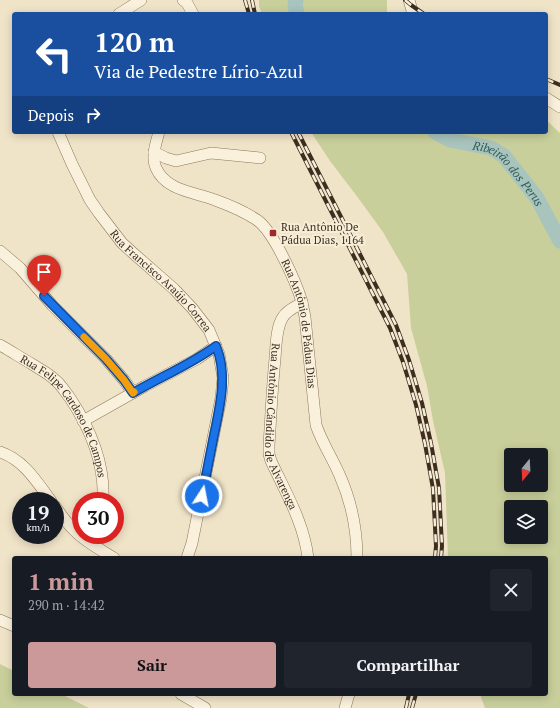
<!DOCTYPE html>
<html lang="pt">
<head>
<meta charset="utf-8">
<style>
	:root { --surface:#171b24; --page:#20242c; --text:#f1f3f6; --muted:#9ea1a6; --accent:#cc999b }
	body { margin:0; font-family:"PT Serif",serif; background:var(--page); color:var(--text); height:100vh; display:flex; flex-direction:column; font-size:15px; white-space:nowrap }
	* { box-sizing:border-box; margin:0 }
	p { font-size:13px; color:var(--muted) }
	.icon { flex:none; width:22px; height:22px; fill:none; stroke:currentColor; stroke-width:2; stroke-linecap:round; stroke-linejoin:round }
	.map { position:relative; flex:1; overflow:hidden }
	.panel { position:absolute; left:12px; top:556px; width:536px; height:140px; display:flex; flex-direction:column; background:var(--surface); border-radius:4px; box-shadow:0 2px 10px #0003 }
	.panel>* { flex:none }
	.hud { position:absolute; left:12px; top:12px; width:536px; height:122px; border-radius:4px; box-shadow:0 2px 10px #0003; background:#1a4fa0; color:#fff; overflow:hidden }
	.needle { width:26px; rotate:198deg }
	.fabs { position:absolute; left:504px; top:448px; display:grid; gap:8px }
	.fabs a { display:grid; place-items:center; width:44px; height:44px; border-radius:4px; background:var(--surface); box-shadow:0 2px 10px #0003; font-size:20px }
	.speed { position:absolute; left:12px; top:492px; display:flex; gap:8px; font-size:20px; font-weight:700; text-align:center }
	.speed>* { display:grid; place-content:center; width:52px; height:52px; border-radius:50%; background:var(--surface); box-shadow:0 2px 10px #0003; line-height:1 }
	.speed small { font-size:10px; font-weight:400 }
	.speed .limit { border:6px solid #d22; background:#fff; color:#111 }
	.pin { position:absolute; display:grid; place-items:center; width:34px; height:34px; color:#fff; margin:-41px -17px; border-radius:50% 50% 50% 0; rotate:-45deg; box-shadow:0 0 4px #0007 }
	.pin .icon { rotate:45deg }
	.me { position:absolute; width:44px; margin:-22px; rotate:11deg; stroke-linejoin:round; filter:drop-shadow(0 0 3px #0008) }
	.turn { display:flex; align-items:center; gap:14px; height:84px; padding:0 16px; font-size:18px }
	.turn .icon { width:52px; height:52px; stroke-width:2.5 }
	.turn b { display:block; font-size:28px; line-height:34px }
	.then { display:flex; align-items:center; height:38px; padding:0 16px; background:#0003; gap:8px; font-size:15px }
	.round { display:grid; place-items:center; flex:none; width:42px; height:42px; border-radius:4px; background:var(--page) }
	.headline { display:flex; align-items:center; justify-content:space-between; height:68px; padding:0 16px }
	h1 { font-size:24px; font-weight:800; line-height:30px; color:var(--accent) }
	.cta { display:flex; gap:8px; margin-top:auto; padding:8px 16px }
	.cta a { flex:1; height:46px; border-radius:4px; background:var(--accent); color:#111; font-size:16px; font-weight:800; line-height:46px; text-align:center }
	.cta a+a { background:var(--page); color:var(--text) }
	.map>svg:first-child { display:block }
	.green { fill:#c9cf9b; fill-rule:evenodd }
	.lines { fill:none; stroke-linecap:round; stroke-linejoin:round }
	.river { stroke:#a9c4bc; stroke-width:15 }
	.minor-casing { stroke:#8d765c; stroke-width:12 }
	.minor { stroke:#faf1dc; stroke-width:11 }
	.rail-casing { stroke:#3d2e20; stroke-width:4 }
	.rail { stroke:#f7eed8; stroke-width:2.5; stroke-dasharray:8; stroke-linecap:butt }
	.route-casing { stroke:#114b97; stroke-width:10 }
	.route { stroke:#1a73e8; stroke-width:7 }
	.slow { stroke:#f59e0b; stroke-width:7 }
	.poi-dot { fill:#9e2a2b; stroke:#f7eed8; stroke-width:1.5 }
	.labels { text-anchor:middle; dominant-baseline:central; stroke-width:4; stroke-linejoin:round; paint-order:stroke }
	.poi-label { font-size:11px; fill:#3d2e20; stroke:#f7eed8; text-anchor:start }
	.street-label { font-size:11px; fill:#3d2e20; stroke:#f7eed8 }
	.water-label { font-size:12px; font-style:italic; fill:#2f5d5a; stroke:#f7eed8 }
</style>
</head>
<body>
<div class="map">
<svg width="560" height="708" viewBox="0 0 560 708">
	<rect width="100%" height="100%" fill="#f0e4c8"/>
	<path class="green" d="M259,0H387V14H262L259,6Z
		M546,120L560,133V708H485L480,694H546V558H448L445,473L433,421L427,386L411,328L407,274L383,232L356,195L330,161L311,132H546ZM511,455H541V485H511ZM511,507H541V537H511Z
		M0,664L14,671V694H61L89,708H0Z"/>
	<g class="lines">
		<g class="river">
			<path d="M296,0L295,5L297,14"/>
			<path id="s1" d="M435,132L450,140L491,148L504,156L537,198L560,241"/>
		</g>
		<defs>
			<g id="minor">
				<path d="M183,0L187,3L193,14"/>
				<path d="M409,0L413,14"/>
				<path d="M119,14L141,0"/>
				<path d="M546,98L560,107"/>
				<path id="s2" d="M58,132L72,164L90,200L99,213L122,243L133,253L174,289L192,308L209,330L219,354L223,378L221,398L192,543L187,558"/>
				<path id="s3" d="M159,132C156,143 151,157 156,168C166,191 195,192 215,200C229,205 245,212 257,220C274,232 296,282 302,302C303,307 304,312 305,317L316,425C322,443 333,459 340,476C351,501 357,530 357,558"/>
				<path d="M154,152L166,158L176,161L211,153L260,158"/>
				<path d="M0,251L20,268L52,305L106,359L124,380L133,393"/>
				<path id="s4" d="M302,303C295,307 287,310 283,317C276,327 276,347 275,359C272,388 271,416 269,445V454L271,461C286,493 304,523 308,558"/>
				<path id="s5" d="M0,345C11,351 21,358 32,364C39,369 48,373 54,379C61,384 65,392 70,398C90,428 105,464 103,501"/>
				<path d="M83,421L145,386L197,359L216,346"/>
				<path d="M0,452C24,460 37,482 51,501"/>
				<path d="M55,506C61,515 67,524 75,531C86,542 101,550 114,558"/>
				<path d="M0,620L14,626"/>
				<path d="M181,694L205,708"/>
				<path d="M345,708L349,694"/>
			</g>
		</defs>
		<use href="#minor" class="minor-casing"/>
		<use href="#minor" class="minor"/>
		<defs>
			<path id="rail" d="M245,0L249,14
				M252,0L255,14
				M405,0L411,5L424,14
				M546,79L560,85
				M291,132L390,328L403,362L416,405L425,444L433,489L436,546L435,558
				M298,132L396,325L409,360L422,403L431,443L439,488L442,546L441,558
				M406,708L409,694
				M412,708L416,694"/>
		</defs>
		<use href="#rail" class="rail-casing"/>
		<use href="#rail" class="rail"/>
	</g>
	<g class="lines">
		<defs>
			<path id="route" d="M44,296L106,359L124,380L133,393C160,377 190,365 216,346C228,374 220,406 214,435C210,455 206,476 202,496"/>
		</defs>
		<use href="#route" class="route-casing"/>
		<use href="#route" class="route"/>
		<path class="slow" d="M84,337L106,359L124,380L133,393L134,392"/>
	</g>
	<rect class="poi-dot" x="269" y="229" width="8" height="8" rx="2"/>
	<g class="labels">
		<g class="poi-label">
			<text x="281" y="227">Rua Antônio De<tspan x="281" dy="13">Pádua Dias, 1164</tspan></text>
		</g>
		<g class="street-label">
			<text stroke="none"><textPath href="#s2" startOffset="183">Rua Francisco Araújo Correa</textPath></text>
			<text stroke="none"><textPath href="#s3" startOffset="268">Rua Antônio de Pádua Dias</textPath></text>
			<text stroke="none"><textPath href="#s5" startOffset="100">Rua Felipe Cardoso de Campos</textPath></text>
			<text stroke="none"><textPath href="#s4" startOffset="137">Rua Antônio Cândido de Alvarenga</textPath></text>
		</g>
		<g class="water-label">
			<text stroke="none"><textPath href="#s1" startOffset="88">Ribeirão dos Perus</textPath></text>
		</g>
	</g>
</svg>
<div class="fabs">
<a><svg class="needle" viewBox="-14 -14 28 28"><path d="M0-13l5 13h-10z" fill="#e53935"/><path d="M0 13l5-13h-10z" fill="#9ea1a6"/></svg></a>
<a><svg class="icon" aria-label="layers" viewBox="0 0 24 24"><path d="M12 4l9 5-9 5-9-5zM3 14l9 5 9-5"/></svg></a>
</div>
<div class="speed"><div>19<small>km/h</small></div><div class="limit">30</div></div>
<div class="pin" style="left:44px;top:296px;background:#d93025"><svg class="icon" aria-label="arrive" viewBox="0 0 24 24"><path d="M6 21V4h12l-3 4 3 4H6"/></svg></div>
<svg class="me" style="left:202px;top:496px" viewBox="-20 -20 40 40"><circle r="17" fill="#1a73e8" stroke="#fff" stroke-width="3"/><path d="M0-11L8 9 0 5-8 9z" fill="#fff"/></svg>
<div class="hud">
<div class="turn"><svg class="icon" aria-label="left" viewBox="0 0 24 24"><path d="M17 20v-9H6M10 6l-5 5 5 5"/></svg><div><b>120 m</b>Via de Pedestre Lírio-Azul</div></div>
<div class="then">Depois<svg class="icon" aria-label="right" viewBox="0 0 24 24"><path d="M7 20v-9h11M14 6l5 5-5 5"/></svg></div>
</div>
<section class="panel">
<div class="headline"><div><h1>1 min</h1><p>290 m · 14:42</p></div><a class="round"><svg class="icon" aria-label="close" viewBox="0 0 24 24"><path d="M6 6l12 12M18 6L6 18"/></svg></a></div>
<div class="cta"><a>Sair</a><a>Compartilhar</a></div>
</section>
</div>
</body>
</html>
